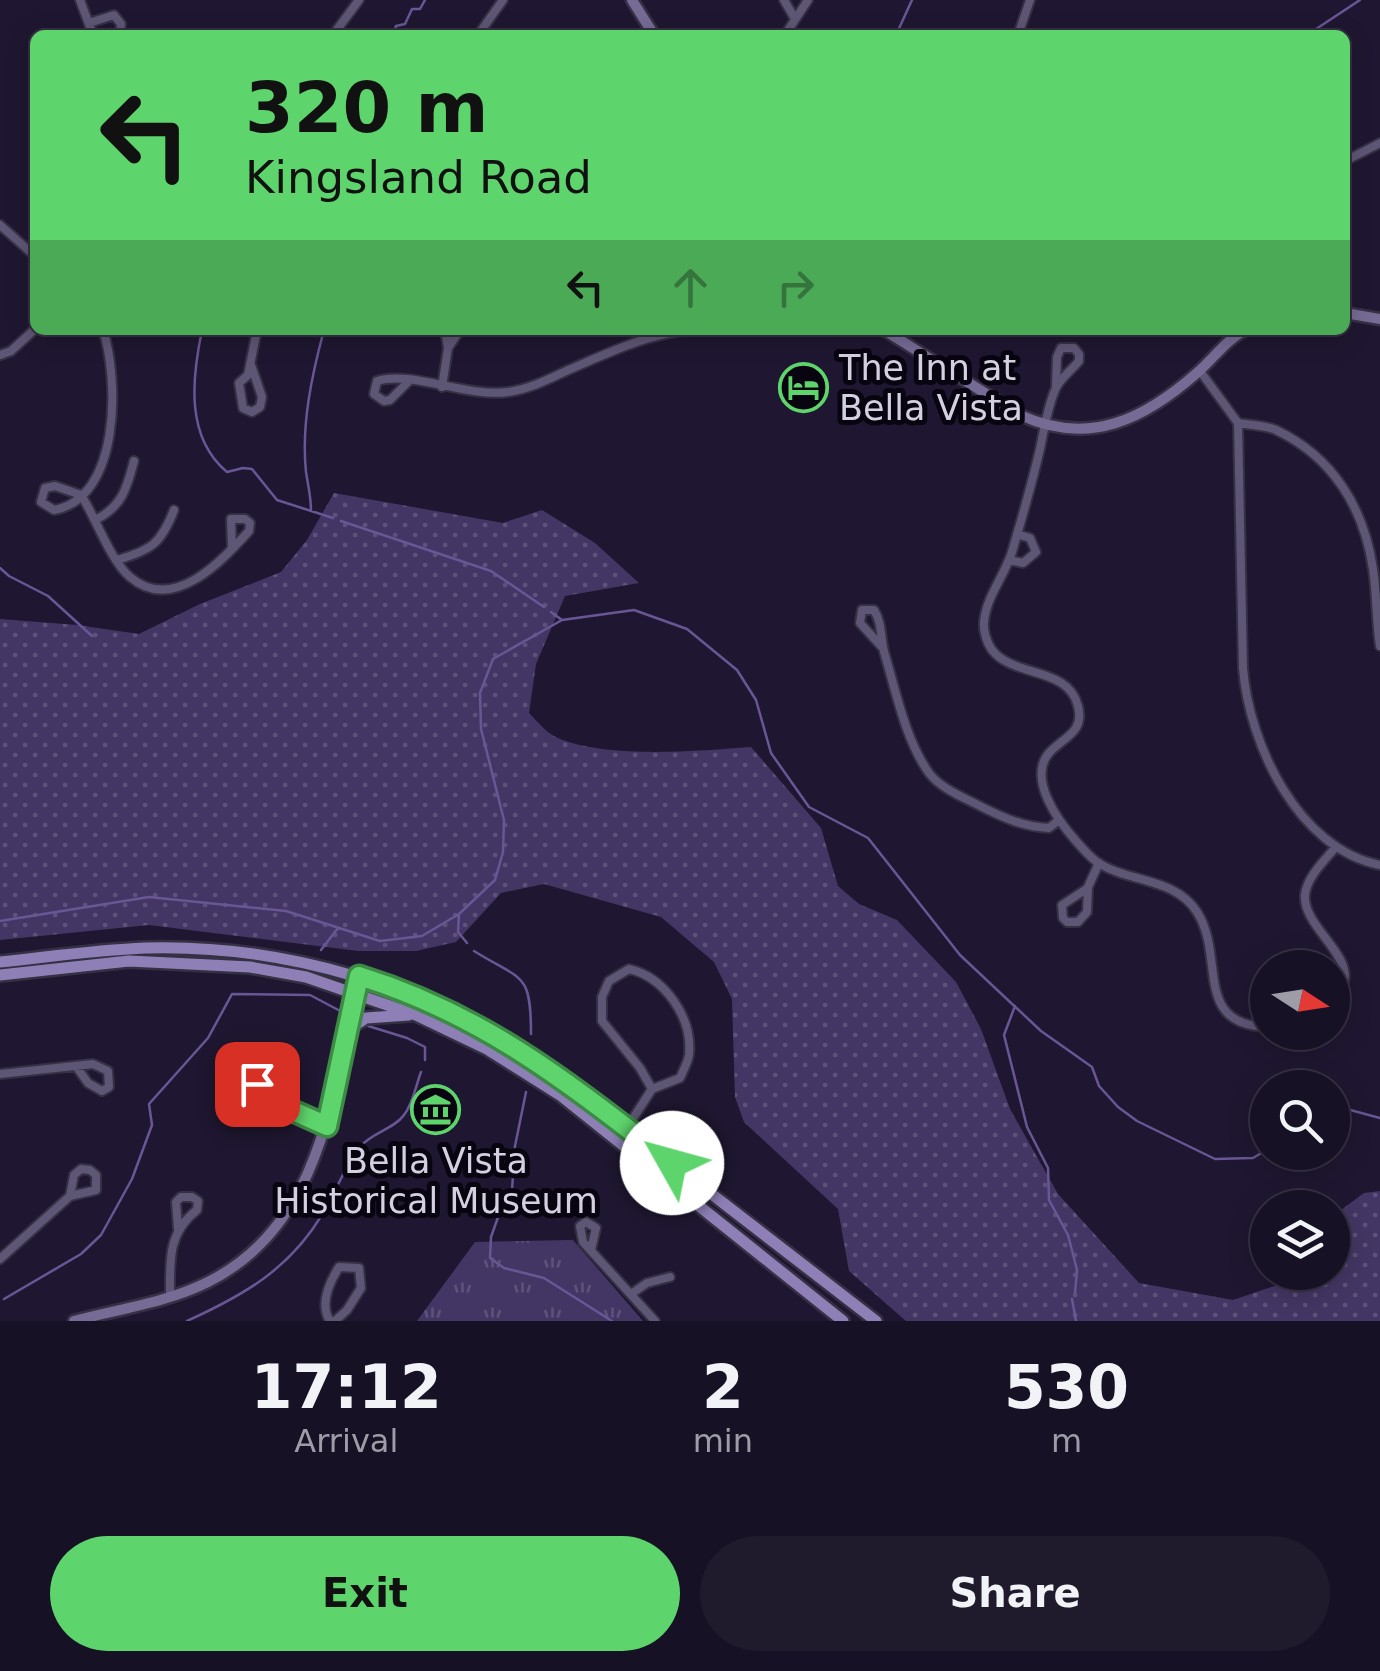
<!DOCTYPE html>
<html lang="en">
<head>
<meta charset="utf-8">
<style>
	:root { --surface:#171125; --page:#201a2d; --text:#f1f3f6; --muted:#9e9da7; --line:#363142; --accent:#5ed56c }
	body { margin:0; font-family:"DejaVu Sans",sans-serif; background:var(--page); color:var(--text); height:100vh; display:flex; flex-direction:column; font-size:38px; white-space:nowrap }
	* { box-sizing:border-box; margin:0 }
	p { font-size:32px; color:var(--muted) }
	.icon { flex:none; width:55px; height:55px; fill:none; stroke:currentColor; stroke-width:2; stroke-linecap:round; stroke-linejoin:round }
	.map { position:relative; height:1321px; overflow:hidden }
	.side { display:flex; flex-direction:column; background:var(--surface); flex:1 }
	.side>* { flex:none }
	.guide { position:absolute; left:30px; top:30px; width:1320px; height:305px; border-radius:15px; box-shadow:0 5px 25px #0003,0 0 0 2px var(--line); background:#5ed56c; color:#111; overflow:hidden }
	.needle { width:65px; rotate:102deg }
	.tools { position:absolute; left:1250px; top:950px; display:grid; gap:20px }
	.tools a { display:grid; place-items:center; width:100px; height:100px; border-radius:50%; background:var(--surface); box-shadow:0 5px 25px #0003,0 0 0 2px var(--line); font-size:50px }
	.pin { position:absolute; display:grid; place-items:center; width:85px; height:85px; color:#fff; margin:-42px; border-radius:20px; box-shadow:0 5px 15px #0006 }
	.me { position:absolute; width:110px; margin:-55px; rotate:308deg; stroke-linejoin:round; filter:drop-shadow(0 0 8px #0008) }
	.turn { display:flex; align-items:center; gap:35px; height:210px; padding:0 50px; font-size:45px }
	.turn .icon { width:130px; height:130px; stroke-width:2.5 }
	.turn b { display:block; font-size:70px; line-height:85px }
	.lanes { display:flex; align-items:center; height:95px; padding:0 50px; background:#0003; justify-content:center; gap:50px; direction:ltr }
	.lanes .off { opacity:.35 }
	.eta { display:flex; justify-content:space-evenly; align-items:center; height:170px; text-align:center }
	.eta b { font-size:60px; font-weight:700; line-height:70px }
	.button { display:flex; gap:20px; margin-top:auto; padding:20px 50px }
	.button a { flex:1; height:115px; border-radius:60px; background:var(--accent); color:#111; font-size:40px; font-weight:700; line-height:115px; text-align:center }
	.button a+a { background:var(--page); color:var(--text) }
	.map>svg:first-child { display:block }
	.grass { fill:url(#grass-dots) }
	.park { fill:url(#park-tufts) }
	.lines { fill:none; stroke-linecap:round; stroke-linejoin:round }
	.stream { stroke:#685695; stroke-width:2.5 }
	.street-casing { stroke:#363044; stroke-width:12 }
	.secondary-casing { stroke:#363044; stroke-width:15 }
	.primary-casing { stroke:#363044; stroke-width:16 }
	.street { stroke:#5e5675; stroke-width:8 }
	.secondary { stroke:#766b95; stroke-width:10 }
	.primary { stroke:#8e80b6; stroke-width:11 }
	.route-casing { stroke:#3d8a46; stroke-width:25 }
	.route { stroke:#5ed56c; stroke-width:18 }
	.labels { text-anchor:middle; dominant-baseline:central; stroke-width:10; stroke-linejoin:round; paint-order:stroke }
	.poi-label { font-size:35px; fill:#d4d0e2; stroke:#080510; text-anchor:start }
</style>
</head>
<body>
<div class="map">
<svg width="1380" height="1321" viewBox="0 0 1380 1321">
	<defs>
		<pattern id="grass-dots" width="8" height="8" patternUnits="userSpaceOnUse" patternTransform="scale(2.5)"><rect width="8" height="8" fill="#443664"/><path d="M2 2h.1M6 6h.1" fill="none" stroke="#5e527a" stroke-width="1.8" stroke-linecap="round"/></pattern>
		<pattern id="park-tufts" width="24" height="20" patternUnits="userSpaceOnUse" patternTransform="scale(2.5)"><rect width="24" height="20" fill="#443664"/><path d="M3 7l-1-3M5 7V3M7 7l1-3M15 17l-1-3M17 17v-4M19 17l1-3" fill="none" stroke="#5e527a"/></pattern>
	</defs>
	<rect width="100%" height="100%" fill="#1f1731"/>
	<path class="grass" d="M334,493L503,523L542,510L595,543L639,583L565,596L536,664L529,713C537,721 547,734 558,738C606,759 698,751 751,747L821,828L838,886L859,904L897,920L956,982L981,1029L1010,1109L1058,1194L1139,1283L1233,1300L1283,1283L1289,1273L1332,1272L1333,1216L1364,1193L1380,1191V1321H906L849,1271L838,1209L744,1122L735,1097L732,999L714,962L661,917L544,884L501,893L456,942L416,951H358L149,925L0,940V619L77,625L139,634L200,604L281,572L307,540Z"/>
	<path class="park" d="M573,1240L643,1321H417L475,1242Z"/>
	<g class="lines">
		<path class="stream" d="M393,35L396,26L405,24L412,9H420L425,0
			M896,35L912,0
			M1307,35L1360,0
			M202,330C192,378 185,437 227,472L243,468L252,469L277,500L333,518
			M311,511C311,497 308,485 306,472C301,425 312,374 324,330
			M341,521L491,571L544,607
			M0,568L9,576L48,596L92,636
			M551,612L562,620
			M459,914L458,932L467,943
			M0,921L149,897L286,911L380,941L422,936L459,914L495,880L503,852L504,820L481,729L480,693L493,659L562,620L634,610L687,629L737,670L756,700L771,753L809,807L868,838L960,955L1041,1031L1092,1067L1099,1086L1118,1107L1137,1121L1215,1159L1253,1158L1268,1149
			M321,950L338,928
			M474,951C522,981 531,971 531,1034
			M1015,1006L1004,1035L1027,1127L1048,1168L1049,1200L1068,1235L1077,1270L1075,1293
			M365,1025L407,1038L425,1047V1060
			M526,1092L515,1146L512,1190L502,1206L491,1237L490,1258L504,1268L544,1278L612,1321
			M1332,1105L1380,1118
			M4,1299L81,1254L101,1235L132,1179L152,1125L149,1104L208,1038L232,994L310,995L344,1013
			M1072,1299L1076,1321
			M187,1321C244,1295 290,1269 323,1213C337,1191 344,1166 361,1146C371,1133 394,1129 404,1115C413,1104 416,1085 421,1072"/>
		<defs>
			<path id="street" d="M80,0L93,35
				M784,0L795,19
				M89,23L114,15L121,24L120,35
				M333,35L359,0
				M478,35L503,0
				M785,35L808,0
				M1018,35L1030,0
				M1345,161L1380,143
				M0,225L35,256
				M448,348L460,330
				M0,355L11,351L35,329
				M251,365L262,397L260,407L252,412L243,408L239,383L248,375L257,330
				M1200,371L1238,423L1243,668C1249,744 1298,849 1380,865
				M409,381L390,400L384,401L374,394L377,381C410,370 468,398 508,392C529,389 547,380 566,371C608,353 646,334 691,330
				M1056,386L1057,357L1061,348H1074L1079,354V361C1071,371 1059,379 1055,390C1047,409 1044,430 1040,449C1032,483 1022,518 1012,552C1005,575 986,597 984,622C983,631 987,643 992,650C1014,678 1068,666 1078,706C1085,733 1063,737 1049,753C1027,779 1059,822 1076,841C1082,848 1090,857 1097,862C1128,883 1175,877 1197,912C1226,957 1192,1025 1268,1027
				M442,387L448,348L445,330
				M1238,423C1250,425 1265,425 1276,430C1333,457 1364,508 1373,569C1377,595 1376,621 1380,646
				M81,495C96,518 110,560 130,577C173,614 222,561 249,531L250,523L245,519H231L232,548
				M81,495L55,486L45,488L41,502L54,510C121,498 119,379 103,330
				M97,519C122,506 127,488 134,461
				M117,560C151,550 161,544 174,510
				M1009,560L1023,563L1036,552L1030,538L1017,534
				M882,647L860,623L862,610H874C883,624 880,640 885,655C896,692 906,741 929,773C941,789 965,798 982,807C1004,818 1024,827 1049,828L1059,820
				M1088,887L1087,912L1078,922H1067L1063,918L1062,905L1088,888V887L1099,863
				M629,969C664,977 693,1017 689,1055C688,1062 683,1071 680,1078L652,1089L640,1068L602,1021V997L609,981Z
				M1332,997C1373,966 1302,931 1305,895C1307,877 1324,861 1335,848
				M0,1074L93,1064L108,1071L109,1087L102,1091L88,1083L76,1066
				M272,1075L280,1081L297,1113L264,1097L257,1084L261,1078Z
				M297,1113L327,1126
				M627,1128L652,1089
				M591,1250L596,1228L586,1222L580,1226L583,1242L655,1321
				M0,1259L70,1196L96,1190V1175L90,1170L81,1169L74,1175L70,1196
				M631,1294L647,1283L670,1277
				M170,1297C170,1262 167,1233 197,1210L198,1201L192,1197H181L176,1202L178,1229
				M330,1321C319,1304 329,1283 339,1267L359,1268L361,1288L347,1310L335,1321"/>
			<path id="secondary" d="M632,0L654,35
				M1345,313L1380,319
				M884,330L1020,415C1090,447 1145,419 1198,372C1214,358 1226,340 1245,330
				M74,1321C118,1309 166,1303 208,1282C324,1224 333,1089 359,976"/>
			<path id="primary" d="M0,962C48,957 96,950 145,948C288,944 422,987 542,1063L876,1321
				M0,975L129,961L250,967L306,977L416,1015L487,1049L560,1095L843,1321
				M347,1030L366,1018L409,1015"/>
		</defs>
		<use href="#street" class="street-casing"/>
		<use href="#secondary" class="secondary-casing"/>
		<use href="#primary" class="primary-casing"/>
		<use href="#street" class="street"/>
		<use href="#secondary" class="secondary"/>
		<use href="#primary" class="primary"/>
	</g>
	<g class="lines">
		<defs>
			<path id="route" d="M257,1084L264,1098L327,1126L359,976C485,1015 570,1084 672,1163"/>
		</defs>
		<use href="#route" class="route-casing"/>
		<use href="#route" class="route"/>
	</g>
	<defs>
		<symbol id="hotel-ring" viewBox="-11 -11 22 22"><circle r="9.5" fill="#080510" stroke="#5ed56c" stroke-width="1.5"/><path d="M-6-4.5h1.5V1H6V5H4.5V3h-9V5H-6ZM-4 0a1.8 1.8 0 1 1 3.6 0ZM.5 0V-2.5h3Q6-2.5 6 0Z" fill="#5ed56c"/></symbol>
		<symbol id="museum-ring" viewBox="-11 -11 22 22"><circle r="9.5" fill="#080510" stroke="#5ed56c" stroke-width="1.5"/><path d="M0-6L6-3V-2H-6V-3ZM-5-1h2V3h-2ZM-1-1h2V3h-2ZM3-1h2V3H3ZM-6 4H6V6H-6Z" fill="#5ed56c"/></symbol>
	</defs>
	<g fill-rule="evenodd">
		<use href="#hotel-ring" x="776" y="360" width="55" height="55"/>
		<use href="#museum-ring" x="408" y="1082" width="55" height="55"/>
	</g>
	<g class="labels">
		<g class="poi-label">
			<text x="839" y="368">The Inn at<tspan x="839" dy="40">Bella Vista</tspan></text>
			<text x="436" y="1161" text-anchor="middle">Bella Vista<tspan x="436" dy="40">Historical Museum</tspan></text>
		</g>
	</g>
</svg>
<div class="tools">
<a><svg class="needle" viewBox="-14 -14 28 28"><path d="M0-13l5 13h-10z" fill="#e53935"/><path d="M0 13l5-13h-10z" fill="#9e9da7"/></svg></a>
<a><svg class="icon" aria-label="search" viewBox="0 0 24 24"><circle cx="10" cy="10" r="6"/><path d="M15 15l6 6"/></svg></a>
<a><svg class="icon" aria-label="layers" viewBox="0 0 24 24"><path d="M12 4l9 5-9 5-9-5zM3 14l9 5 9-5"/></svg></a>
</div>
<div class="pin" style="left:257px;top:1084px;background:#d93025"><svg class="icon" aria-label="arrive" viewBox="0 0 24 24"><path d="M6 21V4h12l-3 4 3 4H6"/></svg></div>
<svg class="me" style="left:672px;top:1163px" viewBox="-20 -20 40 40"><circle r="19" fill="#fff"/><path d="M0-13L10 11 0 6-10 11z" fill="#5ed56c"/></svg>
<div class="guide">
<div class="turn"><svg class="icon" aria-label="left" viewBox="0 0 24 24"><path d="M17 20v-9H6M10 6l-5 5 5 5"/></svg><div><b>320 m</b>Kingsland Road</div></div>
<div class="lanes"><svg class="icon" aria-label="left" viewBox="0 0 24 24"><path d="M17 20v-9H6M10 6l-5 5 5 5"/></svg><svg class="icon off" aria-label="ahead" viewBox="0 0 24 24"><path d="M12 20V5M6 11l6-6 6 6"/></svg><svg class="icon off" aria-label="right" viewBox="0 0 24 24"><path d="M7 20v-9h11M14 6l5 5-5 5"/></svg></div>
</div>
</div>
<section class="side">
<div class="eta">
<div><b>17:12</b><p>Arrival</p></div>
<div><b>2</b><p>min</p></div>
<div><b>530</b><p>m</p></div>
</div>
<div class="button"><a>Exit</a><a>Share</a></div>
</section>
</body>
</html>
